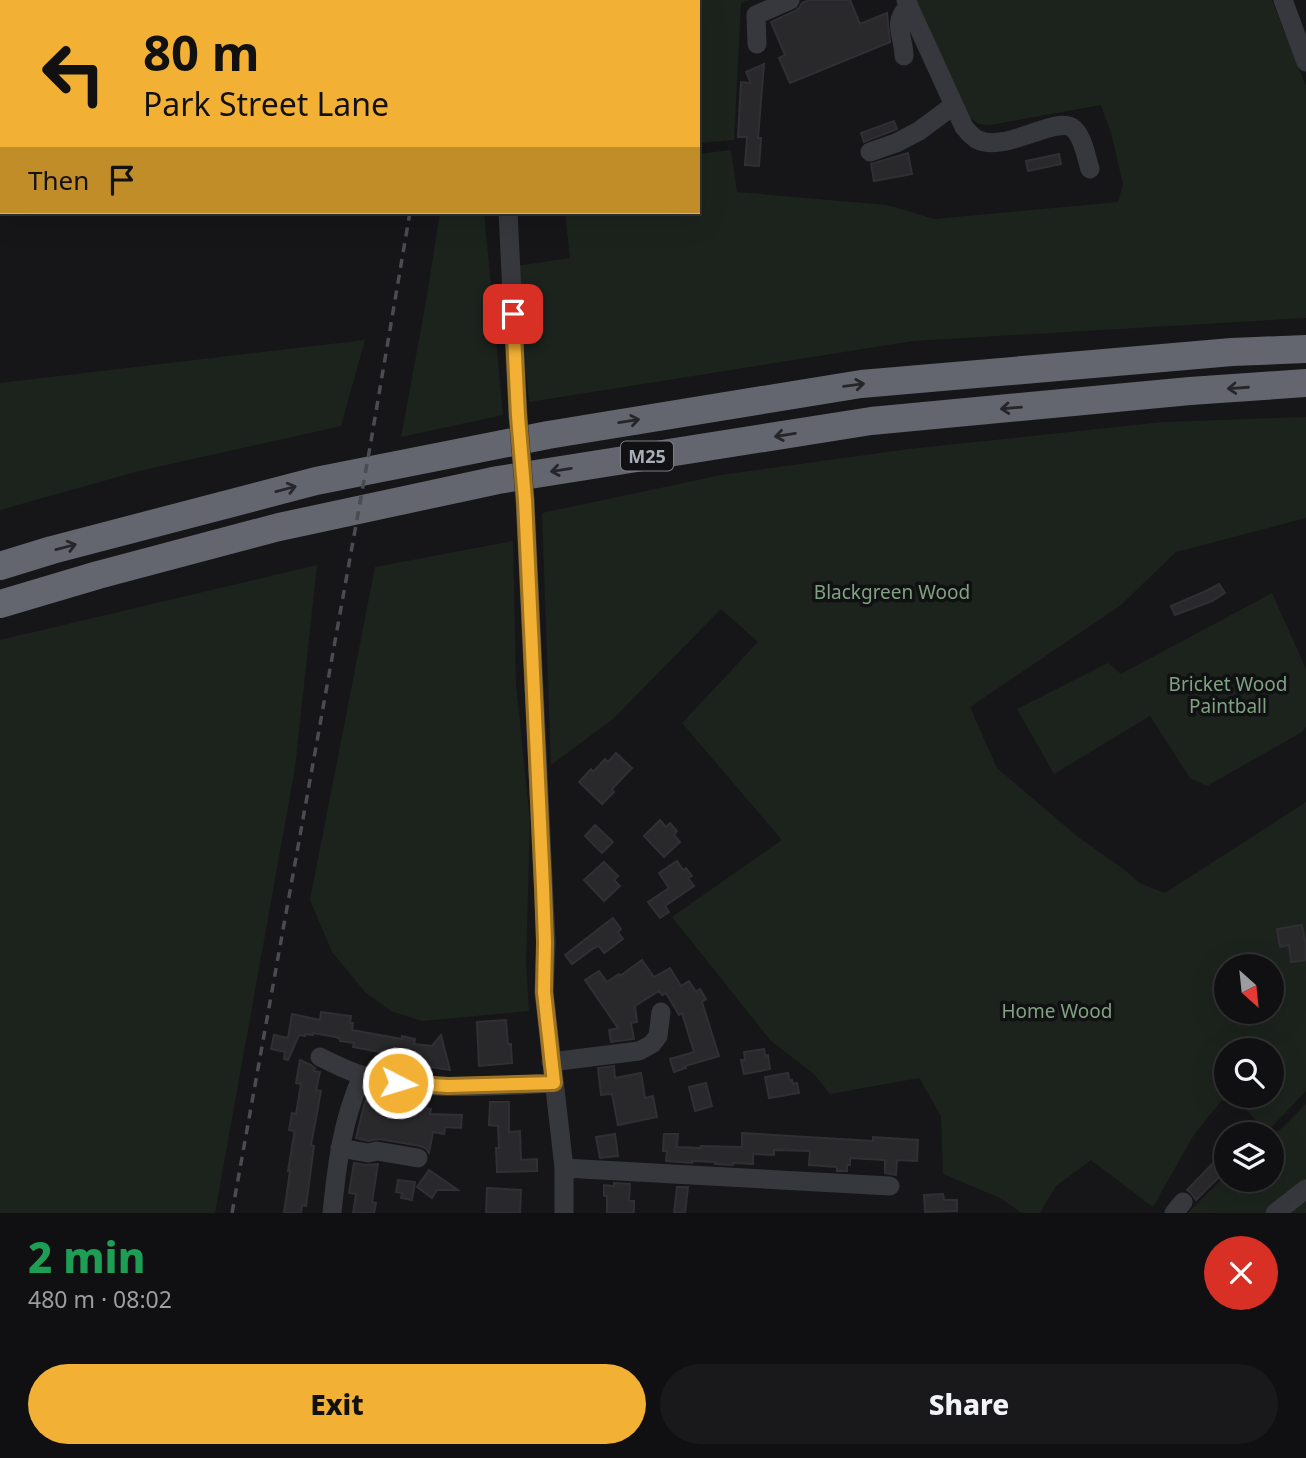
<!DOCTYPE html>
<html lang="en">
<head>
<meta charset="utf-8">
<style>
	:root { --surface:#101012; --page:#19191b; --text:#f1f3f6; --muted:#9c9d9f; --line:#303032; --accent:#f2b134 }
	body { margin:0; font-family:"Noto Sans",sans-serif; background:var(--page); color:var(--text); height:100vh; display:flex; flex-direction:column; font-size:26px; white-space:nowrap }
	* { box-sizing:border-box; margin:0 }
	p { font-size:23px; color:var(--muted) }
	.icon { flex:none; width:38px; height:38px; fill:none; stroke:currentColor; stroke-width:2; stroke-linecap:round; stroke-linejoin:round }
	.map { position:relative; height:1213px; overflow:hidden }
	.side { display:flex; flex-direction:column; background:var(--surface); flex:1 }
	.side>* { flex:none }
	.guide { position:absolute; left:0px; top:0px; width:700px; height:214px; box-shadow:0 7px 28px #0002,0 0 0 2px var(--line); background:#f2b134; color:#111; overflow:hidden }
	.needle { width:46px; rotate:153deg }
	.controls { position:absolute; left:1214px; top:954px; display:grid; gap:14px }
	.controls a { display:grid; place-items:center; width:70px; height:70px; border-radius:50%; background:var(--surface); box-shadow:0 7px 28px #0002,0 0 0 2px var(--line); font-size:35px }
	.pin { position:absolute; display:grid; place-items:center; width:60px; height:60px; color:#fff; margin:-30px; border-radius:14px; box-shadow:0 4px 10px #0006 }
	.me { position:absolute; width:77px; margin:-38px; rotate:95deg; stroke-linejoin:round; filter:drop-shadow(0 0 5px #0008) }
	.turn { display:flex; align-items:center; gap:24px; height:147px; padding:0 28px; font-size:32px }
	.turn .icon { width:91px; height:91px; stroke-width:2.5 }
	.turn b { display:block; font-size:49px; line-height:60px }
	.then { display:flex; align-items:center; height:66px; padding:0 28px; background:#0003; gap:14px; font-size:26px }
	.round { display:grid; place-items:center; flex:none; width:74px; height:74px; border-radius:37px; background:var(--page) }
	.headline { display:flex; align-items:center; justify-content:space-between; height:119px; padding:0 28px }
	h1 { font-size:42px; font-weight:800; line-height:52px; color:#1e9e55 }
	.cta { display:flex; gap:14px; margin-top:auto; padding:14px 28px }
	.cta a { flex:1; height:80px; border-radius:42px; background:var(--accent); color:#111; font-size:28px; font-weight:800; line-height:80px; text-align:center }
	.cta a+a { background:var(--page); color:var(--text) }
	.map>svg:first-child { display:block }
	.green { fill:#1c231d; fill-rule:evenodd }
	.building { fill:#29292c; stroke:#303034; stroke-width:2 }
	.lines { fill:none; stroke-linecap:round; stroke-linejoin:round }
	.minor { stroke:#37383d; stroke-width:19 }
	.highway { stroke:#63666e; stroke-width:28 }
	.rail { stroke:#4a4c52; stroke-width:3.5; stroke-dasharray:9 7; stroke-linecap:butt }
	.minor-bridge { stroke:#37383d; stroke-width:19 }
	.oneway { stroke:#26262a }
	.route-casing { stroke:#9d7322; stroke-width:18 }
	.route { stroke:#f2b134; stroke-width:12 }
	.labels { text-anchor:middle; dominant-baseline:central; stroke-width:7; stroke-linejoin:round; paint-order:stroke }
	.shield { fill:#111113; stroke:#7b7e86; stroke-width:2 }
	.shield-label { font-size:18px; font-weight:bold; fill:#a8adb8 }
	.park-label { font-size:19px; fill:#7fa381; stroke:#111113 }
</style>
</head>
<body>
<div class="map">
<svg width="1306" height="1213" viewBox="0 0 1306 1213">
	<rect width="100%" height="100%" fill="#161618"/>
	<path class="green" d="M516,0H749L741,3L734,140L698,143V2H515Z
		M915,0H1272L1306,86V318L913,341L529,402L516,266L570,258L565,212H698V154L731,150L737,192L887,205L934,219L1118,202L1123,184L1111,133L1101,105L990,125L979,124L970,118Z
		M440,212H484L503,415L401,437L426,302Z
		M365,340L341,426L139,471L0,510V383Z
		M1306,417V518L1176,552L1121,605L970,707L997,768L1078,837L1122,868L1141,884L1165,893L1306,802V1091L1266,1133L1240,1102L1221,1101L1193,1136L1153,1207L1091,1160L1056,1186L1040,1213H1022L1000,1198L943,1174L941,1116L919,1078L830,1094L814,1074L771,1041L672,917L782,840L682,723L758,642L721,609L613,719L551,765L542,513L721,475L909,449L1163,422ZM1227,966H1272V1012H1227ZM1227,1050H1272V1096H1227Z
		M513,541L516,684L530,821L526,963L529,1011L422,1021L391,1011L365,992L332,952L310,900L375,567Z
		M317,565L295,768L215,1213H0V640Z
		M1272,593L1306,669V727L1302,732L1207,786L1190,778L1150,716L1054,774L1017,709L1108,663L1121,674Z
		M1306,1104V1213H1188L1227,1174V1180H1272V1135L1283,1127Z"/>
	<path class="building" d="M809,0H850L860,24L887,13L890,42L790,83L779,58L785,55L771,22L795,11L799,8L802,3Z
		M764,64L758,138H761L759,166L745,165L747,137H738L741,82L751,83L746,72Z
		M894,121L897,129L864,142L861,133Z
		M908,153L912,174L874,181L871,164Z
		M1059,154L1061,164L1028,171L1026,161Z
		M1219,584L1225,593L1212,601L1175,615L1171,606L1206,591Z
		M616,753L632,768L612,789L614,792L602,804L579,782L591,769L593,772L605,759L608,762Z
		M660,820L666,827L670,823L677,831L674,835L680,842L664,857L644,836Z
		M595,825L613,842L602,853L585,836Z
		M677,861L683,870L686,868L692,876L688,878L694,886L665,906L669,912L660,918L648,902L669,888L659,873Z
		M604,862L618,876L614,880L620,886L604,901L584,880Z
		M613,918L621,929L618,932L623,939L604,953L599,946L594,948L572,964L565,955Z
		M1302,925L1306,947V960L1291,962L1289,945L1280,947L1277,929Z
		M642,960L654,977L670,968L681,986L689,981L696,992L700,989L706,999L702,1002L719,1056L685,1066L686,1068L674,1072L670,1059L694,1052L682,1013L679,1015L666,993L662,995L659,991L635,1006L637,1022L631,1023L634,1039L611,1042L609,1030L618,1028L585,980L599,971L607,982L619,974L620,976Z
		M321,1012L351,1016L350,1023H353L352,1030L402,1039V1036L415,1039L414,1044L432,1046L441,1035L450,1070L416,1065V1063L384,1058L385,1053L353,1047L354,1043L340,1041V1039L336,1037L313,1033V1035L305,1034V1036L299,1035L288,1060L284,1059L285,1052L271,1049L274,1035L288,1038L292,1014L320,1020Z
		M506,1020L508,1044H511L512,1063L479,1066L477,1022Z
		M764,1049L765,1056L768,1055L770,1069L744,1074L741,1060H745L744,1052Z
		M300,1060L311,1065L315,1068L314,1071L320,1072L316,1090L321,1091L311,1145L314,1146L306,1206L302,1205L301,1213H284L290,1171H288L294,1135V1131L289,1130L292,1113L296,1114L301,1084L296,1083Z
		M614,1066L615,1078L641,1073L645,1098L653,1096L657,1117L618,1125L612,1094L601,1095L598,1068Z
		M788,1073L790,1081L792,1080L793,1084L797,1083L799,1093L769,1098L765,1077Z
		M706,1083L712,1106L695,1111L689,1087Z
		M365,1101L420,1111L421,1107L431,1109L430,1114L462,1115L461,1128L445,1127L444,1134L433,1132L429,1153L425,1148L420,1146L379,1139L368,1141L356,1138Z
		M490,1102H509V1132L520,1131L521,1160L537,1159V1171L497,1172L496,1148H499L498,1126L489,1125Z
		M742,1133L873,1141V1137L918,1140L917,1161L897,1160L896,1175L885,1173V1160L850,1158V1165H847V1171H837V1167L809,1165L810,1151L774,1150V1155L753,1154V1164L733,1163V1165L715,1164L716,1162L692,1161V1163L666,1161L667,1151H663L664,1134H678L677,1147L701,1148V1146L742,1147Z
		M615,1134L618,1156L600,1158L596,1137Z
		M1227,1149V1169L1196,1200L1191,1193L1187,1190Z
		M354,1163L366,1165L378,1164L372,1202L376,1203L374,1213H353L356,1194L349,1193Z
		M429,1170L458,1190H437L432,1198L417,1187Z
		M398,1180L415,1182L412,1200L401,1198L402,1193L396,1192Z
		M614,1183L630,1184L629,1201H634V1213H607V1196H604V1185L614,1186Z
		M677,1187H688L685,1213H674Z
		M487,1188L521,1190L520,1213H486Z
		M943,1194L944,1200H957V1211L925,1212L924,1195Z"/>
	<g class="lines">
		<path class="minor" d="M906,0L964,127C967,131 972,136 976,139C1006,155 1057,113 1074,129C1084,139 1086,157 1090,169
			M1283,0L1306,62
			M498,2V0
			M757,44L756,15L790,0
			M904,56C904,36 891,23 909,6
			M870,152L896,143L919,131L954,105
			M508,212L518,416
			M525,500L546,942L544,992L564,1168V1213
			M320,1057C335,1064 349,1072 365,1076C427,1092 491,1086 554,1083
			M551,1062L639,1051L652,1044L658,1036L661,1012
			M340,1148L368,1153L377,1151L418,1158
			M564,1168L890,1186
			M332,1213C337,1164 342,1121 362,1076
			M1174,1213L1183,1202
			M1275,1213L1306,1189"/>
		<path class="highway" d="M0,566L52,550L316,481L548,435L861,384L1232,352L1306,349
			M0,604L98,575L279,527L498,480L871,421L1190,391L1306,383"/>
		<path class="rail" d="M447,2V0
			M232,1213L370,447L410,212"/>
		<path class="minor-bridge" d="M518,416L525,500"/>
	</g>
	<defs><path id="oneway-shaft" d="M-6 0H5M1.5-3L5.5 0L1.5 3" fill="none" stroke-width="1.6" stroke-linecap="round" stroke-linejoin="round" transform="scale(1.75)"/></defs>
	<g class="oneway">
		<use href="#oneway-shaft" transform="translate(854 385) rotate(-8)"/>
		<use href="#oneway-shaft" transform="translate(1238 388) rotate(176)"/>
		<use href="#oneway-shaft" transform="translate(1011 408) rotate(175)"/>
		<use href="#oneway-shaft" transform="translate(629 421) rotate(-9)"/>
		<use href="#oneway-shaft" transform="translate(785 435) rotate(171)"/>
		<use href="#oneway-shaft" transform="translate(561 470) rotate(171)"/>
		<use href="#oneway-shaft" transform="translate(286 489) rotate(-15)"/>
		<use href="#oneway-shaft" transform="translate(66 547) rotate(-15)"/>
	</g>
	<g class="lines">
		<defs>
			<path id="route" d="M398,1083L448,1086L554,1083L544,992L545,942L543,887L525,500L518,416L513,314"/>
		</defs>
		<use href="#route" class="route-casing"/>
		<use href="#route" class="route"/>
	</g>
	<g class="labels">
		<rect class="shield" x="621" y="441.5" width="52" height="29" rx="5"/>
		<g class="shield-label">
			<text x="647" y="456">M25</text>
		</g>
		<g class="park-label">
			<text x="892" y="592">Blackgreen Wood</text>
			<text x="1228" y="684">Bricket Wood<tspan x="1228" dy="22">Paintball</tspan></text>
			<text x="1057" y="1011">Home Wood</text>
		</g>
	</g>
</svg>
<div class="controls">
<a><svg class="needle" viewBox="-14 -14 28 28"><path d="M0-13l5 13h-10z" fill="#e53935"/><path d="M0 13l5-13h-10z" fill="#9c9d9f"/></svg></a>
<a><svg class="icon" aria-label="search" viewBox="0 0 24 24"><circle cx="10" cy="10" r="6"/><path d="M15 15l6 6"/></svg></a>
<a><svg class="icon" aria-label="layers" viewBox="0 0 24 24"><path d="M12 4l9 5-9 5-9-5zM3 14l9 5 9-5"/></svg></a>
</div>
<div class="pin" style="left:513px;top:314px;background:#d93025"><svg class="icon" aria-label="arrive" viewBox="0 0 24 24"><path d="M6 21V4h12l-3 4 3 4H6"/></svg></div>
<svg class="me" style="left:398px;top:1083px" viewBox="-20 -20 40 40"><circle r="17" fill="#f2b134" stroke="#fff" stroke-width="3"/><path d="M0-11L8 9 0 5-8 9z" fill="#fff"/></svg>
<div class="guide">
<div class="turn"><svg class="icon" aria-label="left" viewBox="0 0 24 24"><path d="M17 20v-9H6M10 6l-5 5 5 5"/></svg><div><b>80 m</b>Park Street Lane</div></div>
<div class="then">Then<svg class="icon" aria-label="arrive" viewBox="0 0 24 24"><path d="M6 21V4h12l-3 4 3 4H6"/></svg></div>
</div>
</div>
<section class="side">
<div class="headline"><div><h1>2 min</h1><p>480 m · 08:02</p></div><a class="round" style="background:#d93025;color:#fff"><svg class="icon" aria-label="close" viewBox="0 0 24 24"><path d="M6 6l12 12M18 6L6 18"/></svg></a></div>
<div class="cta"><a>Exit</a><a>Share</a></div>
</section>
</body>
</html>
